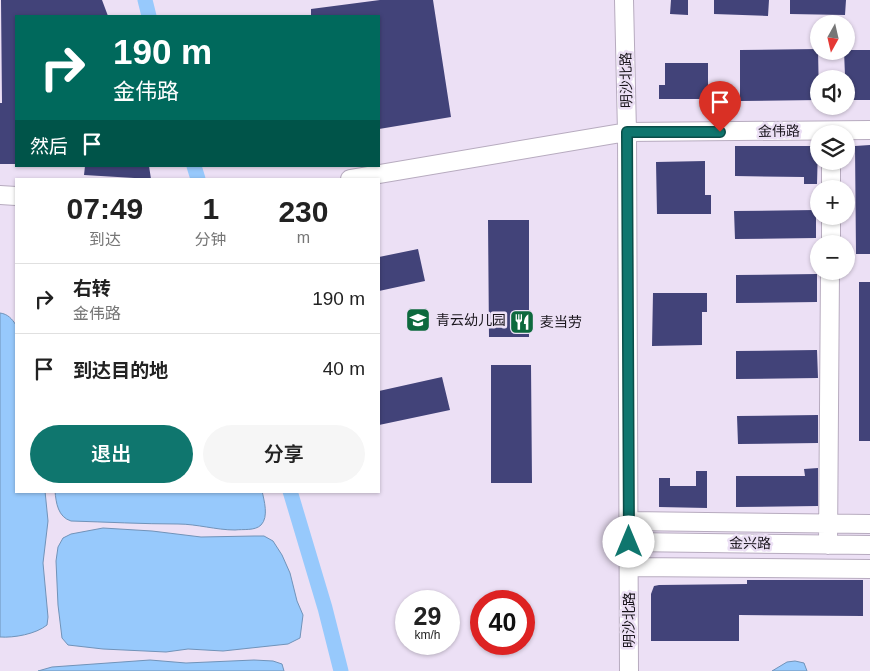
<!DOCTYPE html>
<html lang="zh">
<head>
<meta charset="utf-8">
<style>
	:root { --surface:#fff; --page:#f6f6f6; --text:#222; --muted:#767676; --line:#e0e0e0; --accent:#0f766e }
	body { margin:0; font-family:Arial,"Noto Sans SC",sans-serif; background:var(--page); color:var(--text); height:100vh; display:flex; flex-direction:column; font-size:19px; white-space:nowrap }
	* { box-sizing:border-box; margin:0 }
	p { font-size:16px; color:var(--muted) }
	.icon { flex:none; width:28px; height:28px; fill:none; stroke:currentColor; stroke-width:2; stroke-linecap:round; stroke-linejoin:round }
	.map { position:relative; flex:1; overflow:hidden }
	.details { position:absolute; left:15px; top:178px; width:365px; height:315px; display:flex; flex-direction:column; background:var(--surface); border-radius:0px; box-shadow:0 1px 4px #0004 }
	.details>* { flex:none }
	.banner { position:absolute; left:15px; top:15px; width:365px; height:152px; border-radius:0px; box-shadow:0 1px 4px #0004; background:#00695c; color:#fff; overflow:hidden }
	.needle { width:32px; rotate:188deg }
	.tools { position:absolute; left:810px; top:15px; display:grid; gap:10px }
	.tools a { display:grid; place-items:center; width:45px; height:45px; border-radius:50%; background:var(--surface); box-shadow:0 1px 4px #0004; font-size:25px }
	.speed { position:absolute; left:395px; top:590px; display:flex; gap:10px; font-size:25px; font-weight:700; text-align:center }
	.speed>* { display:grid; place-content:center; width:65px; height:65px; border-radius:50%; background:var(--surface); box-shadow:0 1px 4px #0004; line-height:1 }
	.speed small { font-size:12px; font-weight:400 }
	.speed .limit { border:8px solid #d22; background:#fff; color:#111 }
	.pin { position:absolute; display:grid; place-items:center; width:42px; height:42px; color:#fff; margin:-51px -21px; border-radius:50% 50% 50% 0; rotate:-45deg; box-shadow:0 0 5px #0007 }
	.pin .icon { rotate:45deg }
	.me { position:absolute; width:55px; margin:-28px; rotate:0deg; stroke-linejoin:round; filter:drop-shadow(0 0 4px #0008) }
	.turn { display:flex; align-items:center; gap:18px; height:105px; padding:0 15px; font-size:22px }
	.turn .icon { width:65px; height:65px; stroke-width:2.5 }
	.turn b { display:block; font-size:35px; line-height:42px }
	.then { display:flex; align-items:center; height:48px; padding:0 15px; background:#0003; gap:10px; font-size:19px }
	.eta { display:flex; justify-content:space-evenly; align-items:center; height:85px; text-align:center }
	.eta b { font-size:30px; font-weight:600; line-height:35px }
	.cta { display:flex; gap:10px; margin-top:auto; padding:10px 15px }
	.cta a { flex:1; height:58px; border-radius:30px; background:var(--accent); color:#fff; font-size:20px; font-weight:600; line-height:58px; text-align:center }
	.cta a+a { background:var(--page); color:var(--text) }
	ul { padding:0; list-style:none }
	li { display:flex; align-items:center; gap:15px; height:70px; padding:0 15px; border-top:1px solid var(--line) }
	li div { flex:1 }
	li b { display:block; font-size:19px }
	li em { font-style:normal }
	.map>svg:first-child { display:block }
	.water { fill:#97c9fc; stroke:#7193b9 }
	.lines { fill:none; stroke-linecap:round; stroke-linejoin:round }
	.canal { stroke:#97c9fc; stroke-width:15 }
	.building { fill:#424379 }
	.minor-casing { stroke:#b7abbf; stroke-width:20 }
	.minor { stroke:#fff; stroke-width:18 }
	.route-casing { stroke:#0a4d48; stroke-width:12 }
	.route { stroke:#0f766e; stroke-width:9 }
	.labels { text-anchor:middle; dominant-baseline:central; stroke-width:5; stroke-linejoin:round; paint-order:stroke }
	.street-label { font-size:14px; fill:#19151c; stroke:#ece0f5 }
	.poi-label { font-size:14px; fill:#19151c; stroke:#ece0f5; text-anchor:start }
</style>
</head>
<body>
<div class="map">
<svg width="870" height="671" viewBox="0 0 870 671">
	<rect width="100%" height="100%" fill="#ece0f5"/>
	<path class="water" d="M0,313C8,314 12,319 16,325V491H45L48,521L43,563L48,617L47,625C36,634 14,638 0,637Z
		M55,491H262C264,500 269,517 261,525C255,531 243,529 235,530C216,530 197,524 178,524C142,524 107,522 71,521C58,517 56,503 55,491Z
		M103,528L152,531L201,537L254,536H264L273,541L282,555L290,573L297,601L303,615L300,638L288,644L223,651L188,649L166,652L103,649L68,645L62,638L58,605L56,561L58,547L63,538L71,534Z
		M150,660L186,663L254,660L273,661L282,664L284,671H38L52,667Z
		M795,661L804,663L807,671H772L787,662Z"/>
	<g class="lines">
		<path class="canal" d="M145,0L149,16
			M194,166L198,179
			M290,491L325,608L341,671"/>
	</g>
	<path class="building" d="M1,0H102L108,16H16V164H0V103H2Z
		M380,0H433L451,117L379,129V16H311V9Z
		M671,0H688V15L670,14Z
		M714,0H769L768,16L714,14Z
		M790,0H846L845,15L790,14Z
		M818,49L819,100L740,101V50Z
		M846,50H870V100H846L844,51Z
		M665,63H708V85H714V99H659V85H665Z
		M870,145V254H856L855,146Z
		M735,146H818L817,184H804V177L735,176Z
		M705,161V195H711V214H657L656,162Z
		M85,166H149L151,179L84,175Z
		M816,210V238L735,239L734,211Z
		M488,220H529V337H489Z
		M418,249L425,281L379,291V257Z
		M817,274V302L736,303V275Z
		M859,282H870V441H859Z
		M653,293H707V312H702V345L652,346Z
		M817,350L818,378L736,379V351Z
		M491,365H531L532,483H491Z
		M442,377L450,410L379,425V391Z
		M818,415V443L738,444L737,416Z
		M818,468V506L736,507V476H805L804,469Z
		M696,471H707V508L659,507V478H670V486H696Z
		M747,580H863V616L739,615V641H651V594L654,586L659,585L747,584Z"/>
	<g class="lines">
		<defs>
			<path id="minor" d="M624,0L627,132L629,671
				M350,179L627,132L870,130
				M831,189V161
				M0,195L16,196
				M831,244V216
				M629,521L870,524
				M629,542L870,545
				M828,545L830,271
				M629,567L870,569"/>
		</defs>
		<use href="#minor" class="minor-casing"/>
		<use href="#minor" class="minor"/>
	</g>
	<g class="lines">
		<defs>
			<path id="route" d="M629,542L627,132H720"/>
		</defs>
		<use href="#route" class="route-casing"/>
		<use href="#route" class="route"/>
	</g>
	<defs>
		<symbol id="school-square" viewBox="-11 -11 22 22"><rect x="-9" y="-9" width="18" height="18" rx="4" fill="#0d693d" stroke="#ece0f5"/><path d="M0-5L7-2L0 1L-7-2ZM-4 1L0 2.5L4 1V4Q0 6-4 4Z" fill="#fff"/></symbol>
		<symbol id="restaurant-square" viewBox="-11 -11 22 22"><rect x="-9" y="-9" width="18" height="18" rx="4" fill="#0d693d" stroke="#ece0f5"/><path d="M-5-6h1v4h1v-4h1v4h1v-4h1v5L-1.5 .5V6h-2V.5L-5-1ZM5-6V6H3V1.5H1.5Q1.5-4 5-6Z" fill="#fff"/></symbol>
	</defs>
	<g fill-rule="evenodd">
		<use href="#school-square" x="404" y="306" width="28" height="28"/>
		<use href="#restaurant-square" x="508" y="308" width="28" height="28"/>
	</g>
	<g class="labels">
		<g class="street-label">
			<text transform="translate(626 80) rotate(-91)">明沙北路</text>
			<text transform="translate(779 131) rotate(-1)">金伟路</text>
			<text transform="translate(750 543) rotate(1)">金兴路</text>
			<text transform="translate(629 620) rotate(-90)">明沙北路</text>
		</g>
		<g class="poi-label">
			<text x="436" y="320">青云幼儿园</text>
			<text x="540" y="322">麦当劳</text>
		</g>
	</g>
</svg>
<div class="tools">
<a><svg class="needle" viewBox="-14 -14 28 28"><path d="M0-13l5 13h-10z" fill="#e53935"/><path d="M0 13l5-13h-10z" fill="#767676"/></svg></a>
<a><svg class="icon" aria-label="sound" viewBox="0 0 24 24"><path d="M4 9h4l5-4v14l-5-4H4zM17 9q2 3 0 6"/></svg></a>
<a><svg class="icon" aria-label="layers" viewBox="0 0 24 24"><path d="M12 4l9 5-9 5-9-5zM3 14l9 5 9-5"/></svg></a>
<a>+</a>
<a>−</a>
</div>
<div class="speed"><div>29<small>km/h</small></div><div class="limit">40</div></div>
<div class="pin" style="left:720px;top:132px;background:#d93025"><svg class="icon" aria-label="arrive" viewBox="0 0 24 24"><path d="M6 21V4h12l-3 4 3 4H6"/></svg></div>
<svg class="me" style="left:629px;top:542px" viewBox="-20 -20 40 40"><circle r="19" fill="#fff"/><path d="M0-13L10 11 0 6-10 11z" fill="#0f766e"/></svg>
<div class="banner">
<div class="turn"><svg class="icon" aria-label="right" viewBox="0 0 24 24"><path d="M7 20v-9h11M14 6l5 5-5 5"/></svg><div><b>190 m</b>金伟路</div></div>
<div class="then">然后<svg class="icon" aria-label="arrive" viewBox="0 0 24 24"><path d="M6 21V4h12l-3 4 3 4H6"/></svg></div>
</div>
<section class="details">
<div class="eta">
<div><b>07:49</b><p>到达</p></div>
<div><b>1</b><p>分钟</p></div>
<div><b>230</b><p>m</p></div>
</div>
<ul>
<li><svg class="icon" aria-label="right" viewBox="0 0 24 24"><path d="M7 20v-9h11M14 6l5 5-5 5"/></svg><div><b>右转</b><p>金伟路</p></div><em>190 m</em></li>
<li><svg class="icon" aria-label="arrive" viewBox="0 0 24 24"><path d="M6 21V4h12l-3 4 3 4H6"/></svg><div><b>到达目的地</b></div><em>40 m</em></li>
</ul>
<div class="cta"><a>退出</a><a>分享</a></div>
</section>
</div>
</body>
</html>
